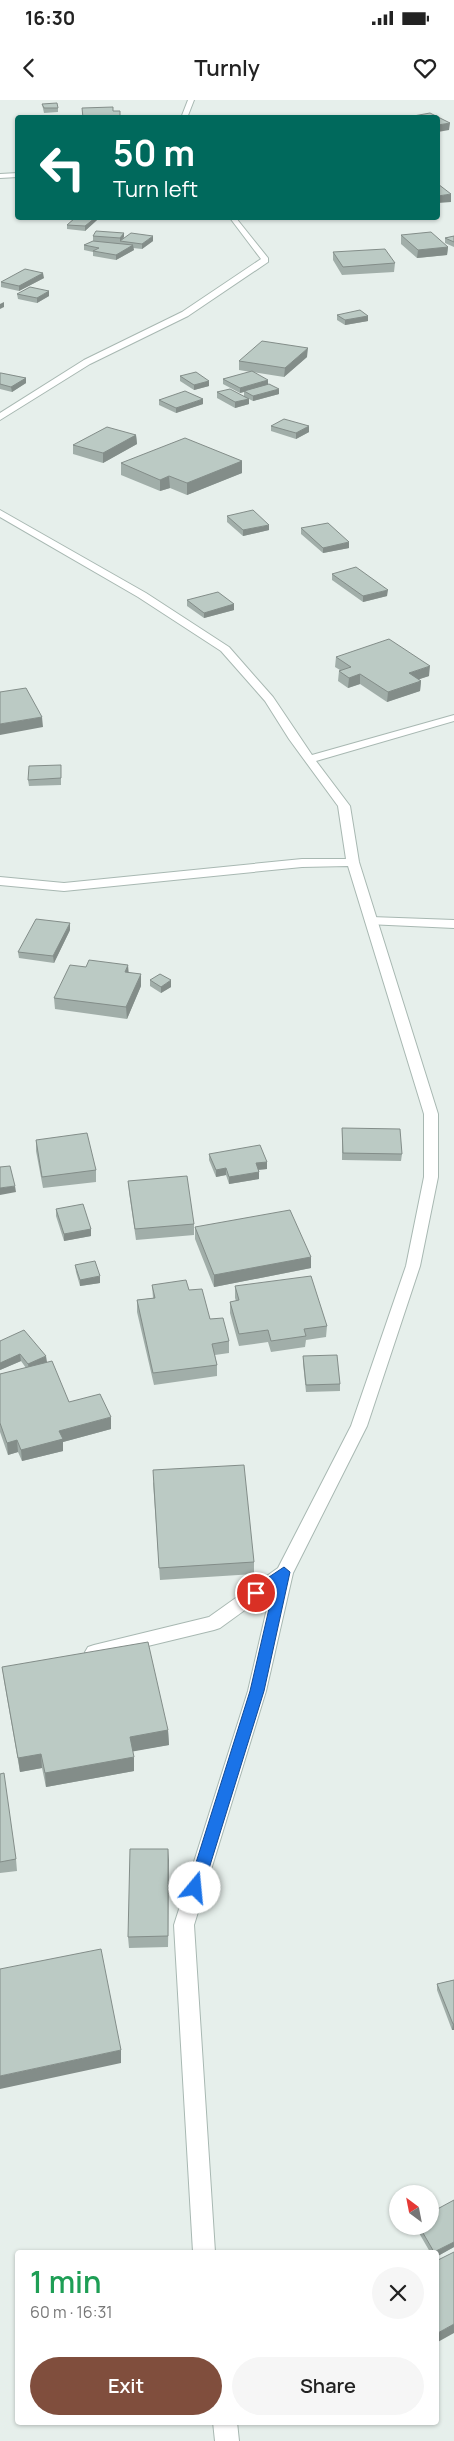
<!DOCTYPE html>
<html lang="en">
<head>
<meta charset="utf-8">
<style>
	:root { --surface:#fff; --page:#f6f6f6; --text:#222; --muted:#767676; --accent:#804e3d }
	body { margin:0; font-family:Manrope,sans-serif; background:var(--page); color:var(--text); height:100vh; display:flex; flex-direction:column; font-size:19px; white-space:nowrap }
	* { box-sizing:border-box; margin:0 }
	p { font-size:16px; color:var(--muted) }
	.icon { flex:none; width:28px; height:28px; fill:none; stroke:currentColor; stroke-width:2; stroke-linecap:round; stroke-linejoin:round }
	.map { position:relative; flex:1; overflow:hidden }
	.sheet { position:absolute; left:15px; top:2150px; width:424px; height:175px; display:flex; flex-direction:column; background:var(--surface); border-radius:5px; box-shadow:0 1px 4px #0004 }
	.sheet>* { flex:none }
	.hud { position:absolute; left:15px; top:15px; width:425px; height:105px; border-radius:5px; box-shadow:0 1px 4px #0004; background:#00695c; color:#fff; overflow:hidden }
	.needle { width:32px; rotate:328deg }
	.fabs { position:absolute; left:389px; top:2085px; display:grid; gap:10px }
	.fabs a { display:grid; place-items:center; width:50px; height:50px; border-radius:50%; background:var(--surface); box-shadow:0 1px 4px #0004; font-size:25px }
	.pin { position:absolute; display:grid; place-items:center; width:42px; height:42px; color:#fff; margin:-21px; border:2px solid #fff; border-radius:50%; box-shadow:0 1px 5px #0007 }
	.me { position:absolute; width:55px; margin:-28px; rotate:17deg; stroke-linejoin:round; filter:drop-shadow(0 0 4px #0008) }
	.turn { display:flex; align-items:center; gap:18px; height:105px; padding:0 15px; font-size:22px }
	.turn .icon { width:65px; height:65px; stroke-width:2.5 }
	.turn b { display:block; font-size:35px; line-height:42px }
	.round { display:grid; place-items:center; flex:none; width:52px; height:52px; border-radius:26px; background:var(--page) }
	.overview { display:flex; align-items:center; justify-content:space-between; height:85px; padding:0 15px }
	h1 { font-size:30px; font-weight:600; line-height:38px; color:#1e9e55 }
	.action { display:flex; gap:10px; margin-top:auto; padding:10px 15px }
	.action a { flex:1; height:58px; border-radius:30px; background:var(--accent); color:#fff; font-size:20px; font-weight:600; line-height:58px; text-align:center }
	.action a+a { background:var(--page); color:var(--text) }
	.status { display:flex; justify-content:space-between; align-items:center; height:35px; padding:0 25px; background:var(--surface); direction:ltr }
	.status svg { height:14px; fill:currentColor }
	header { display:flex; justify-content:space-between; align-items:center; height:65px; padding:0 15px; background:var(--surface); font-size:22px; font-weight:600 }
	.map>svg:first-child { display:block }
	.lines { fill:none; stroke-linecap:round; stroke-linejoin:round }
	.service-casing { stroke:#a8b8b2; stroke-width:2 }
	.minor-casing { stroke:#a8b8b2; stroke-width:2 }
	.service { fill:#fff; fill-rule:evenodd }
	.minor { fill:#fff; fill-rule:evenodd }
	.wall { fill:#a1aea9 }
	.shaded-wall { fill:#838d89 }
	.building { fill:#bbcac4; stroke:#838d89 }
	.route { fill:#1a73e8; stroke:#114b97 }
</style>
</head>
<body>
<div class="status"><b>16:30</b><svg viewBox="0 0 49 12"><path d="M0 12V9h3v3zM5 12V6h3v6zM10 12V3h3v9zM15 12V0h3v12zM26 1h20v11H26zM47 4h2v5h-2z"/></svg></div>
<header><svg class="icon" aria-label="back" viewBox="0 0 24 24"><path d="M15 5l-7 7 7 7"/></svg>Turnly<svg class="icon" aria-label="heart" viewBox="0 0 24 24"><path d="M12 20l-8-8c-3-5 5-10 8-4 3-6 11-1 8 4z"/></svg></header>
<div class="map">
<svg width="454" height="2341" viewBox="0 0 454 2341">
	<rect width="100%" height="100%" fill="#e6efeb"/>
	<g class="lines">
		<defs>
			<path id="service" d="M371,817L454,820V828L367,824L365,821Z"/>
			<path id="minor" d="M188,0H194L187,18H181Z
				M18,73V77L0,78V74Z
				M230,118H236L268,158V162L188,216L90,264L0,320V313L84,260L182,212L261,159Z
				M0,410L146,493L229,547L273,597L312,655L454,615V621L316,661L350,706L359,762L438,1014V1077L420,1166L367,1326L293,1473L266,1591L194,1825L215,2152H193L174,1825L248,1591L271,1491L220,1528L214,1530L94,1559L88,1557L85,1552L88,1547L94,1545L209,1517L278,1468L351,1326L406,1166L424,1077V1014L348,766L302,767L64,791L0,785V777L64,783L302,759H346L338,706L289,639L265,601L221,551L138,497L0,417Z
				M213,2322H237L239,2341H215Z"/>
		</defs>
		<use href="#service" class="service-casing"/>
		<use href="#minor" class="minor-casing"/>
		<use href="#service" class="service"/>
		<use href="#minor" class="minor"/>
	</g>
	<path class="wall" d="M42,4L58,8V12L44,13Z
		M75,118H97V120L85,131L67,129V125Z
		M124,133V137L122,139L153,141L142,149L133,148L134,150L116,160L93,156V152L84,150V145L93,141V136Z
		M401,135L448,147L447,155L417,158L401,144Z
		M454,136V147L445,143V138Z
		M333,152L395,163L394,172L342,175L333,160Z
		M44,178L19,191L1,187V182Z
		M17,194L49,196L37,203L18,199Z
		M337,215L368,216V221L345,225L337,220Z
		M307,257L284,277L253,272L279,294L253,301L249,299V304L235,308L217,298V292L244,296V292L240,293L223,284V279L251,272L239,270V261Z
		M0,273L26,278V283L12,292L0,289Z
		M180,276L209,281V286L194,290L180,281Z
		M159,300L203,304L176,313L159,305Z
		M271,326L309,332L296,339L271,331Z
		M136,335L137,344L103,363L73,354V345Z
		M242,361V373L187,395L170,388L160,391L121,375V363Z
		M227,416L269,430L243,436L227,422Z
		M301,428L349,448L323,453L301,434Z
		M332,474L387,496L363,502L332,480Z
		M187,500L234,504V510L204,518L187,506Z
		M336,557L429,576L419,579L421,581L420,591L387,602L360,584L348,588L338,581L339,571L340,570L335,567Z
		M61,665V685L29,686L28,680Z
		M70,830L54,863L19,858L18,852Z
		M129,873L141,886L127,919L55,909L54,898Z
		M150,880L171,887L161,893L150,886Z
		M342,1028L402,1054L401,1061L342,1060Z
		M36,1040L96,1070V1082L43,1088L36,1051Z
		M209,1054L267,1062V1069L258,1070L259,1079L229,1084L226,1075L216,1077L209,1060Z
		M128,1081L194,1124V1135L136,1140L129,1092Z
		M56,1109L91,1129V1136L64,1141L56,1116Z
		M195,1127L311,1157V1168L214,1187L195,1139Z
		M75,1165L100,1183L80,1186L76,1172Z
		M152,1185L189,1190L210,1219L229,1241V1253L215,1255L217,1265V1276L154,1285L137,1212V1200L153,1198Z
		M235,1186L327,1226L326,1237L306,1240L305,1247L271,1252L268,1242L239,1246L230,1213V1202L236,1201L235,1198Z
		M0,1241L47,1262L69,1302L111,1329L63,1342V1351L22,1361L18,1352L8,1355L0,1332V1274L26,1268L21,1261L0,1270Z
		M303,1256L340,1284V1291L306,1292L303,1263Z
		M153,1382L254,1462V1474L160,1480Z
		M2,1567L168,1630L169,1645L132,1651L134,1671L46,1687L42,1668L20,1672L4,1581Z
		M0,1674L16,1759L17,1771L0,1773Z
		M168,1749V1847L129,1848L128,1837Z
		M454,1880V1930H452L437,1890V1884Z
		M454,2100V2147L436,2157V2152H430L415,2126H430Z"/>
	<path class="shaded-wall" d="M450,23L449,30L438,32V25Z
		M451,94V102L438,103V96Z
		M95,118H97V120L85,131V126Z
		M124,133V137L121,141H120V143V138Z
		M153,136V141L142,149V144Z
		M133,145L134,150L116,160V155Z
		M448,147L447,155L417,158L418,150Z
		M43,173L44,178L19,191V186Z
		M49,191V196L37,203V198Z
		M4,202V207L0,209V204Z
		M368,216V221L345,225V220Z
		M308,248L307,257L284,277L285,268Z
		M26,278V283L12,292L11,287Z
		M268,280V285L240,293V288Z
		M209,281V286L194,290V285Z
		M279,289V294L253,301V296Z
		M203,299V304L176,313V308Z
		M249,299V304L235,308V302Z
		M309,326V332L296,339V333Z
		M136,335L137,344L103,363V353Z
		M242,361V373L187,395V383Z
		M169,376L170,388L160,391V380Z
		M269,425V430L243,436V430Z
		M349,442V448L323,453V448Z
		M388,490L387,496L363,502V496Z
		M234,504V510L204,518V513Z
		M430,566L429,576L408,583L409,573Z
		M360,574V584L348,588L349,578Z
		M421,581L420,591L387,602L388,592Z
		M42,617L43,627L0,635V624Z
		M70,823V830L54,863L53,856Z
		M128,865L129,876L125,872Z
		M141,874V886L127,919L126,907Z
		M171,880V887L161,893V887Z
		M267,1062V1069L256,1070V1063Z
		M226,1068V1075L216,1077V1070Z
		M259,1072V1079L229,1084V1077Z
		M15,1086L16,1092L0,1095V1088Z
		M91,1129V1136L64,1141V1134Z
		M311,1157V1168L214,1187V1175Z
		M100,1176V1183L80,1186V1180Z
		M20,1254L21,1261L0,1270V1263Z
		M46,1256L47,1262L29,1271L28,1264Z
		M111,1317V1329L63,1342V1351L22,1361L21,1350L59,1331Z
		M17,1340L18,1352L8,1355L7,1343Z
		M168,1630L169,1645L130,1652V1637Z
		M41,1654L42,1668L20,1672L18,1658Z
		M134,1657V1671L46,1687L45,1673Z
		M168,1749L169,1760L168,1847Z
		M453,1924H454V1930H452Z
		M121,1950V1963L0,1989V1976Z
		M454,2142V2147L436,2157V2152H435Z
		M454,2224V2233L436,2243V2234Z"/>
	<path class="building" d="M57,3L58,8H44L42,4Z
		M113,7V11H120V18H83L82,8Z
		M430,13L450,23L438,25V18L408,17Z
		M438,84L451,94L438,96Z
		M75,118H95L85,126L67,125Z
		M96,131L124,133L120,138L93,136Z
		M431,132L448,147L418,150L401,135Z
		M131,133L153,136L142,144L120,141Z
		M454,136V142L445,138Z
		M93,141L133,145L116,155L93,151L99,148L84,145Z
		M385,149L395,163L343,167L333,152Z
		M25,169L43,173L19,186L1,182Z
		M30,187L49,191L37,198L17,194Z
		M360,210L368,216L345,220L337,215Z
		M262,241L308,248L285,268L239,261Z
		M252,271L268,280L240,288L223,279Z
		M196,272L209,281L194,285L180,276Z
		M0,273H1L26,278L11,287L0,284Z
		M269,284L279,289L253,296L244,291Z
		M230,289L249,299L235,302L217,292Z
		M185,291L203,299L176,308L159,300Z
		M284,319L309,326L296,333L271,326Z
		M107,327L136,335L103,353L73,345Z
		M185,338L242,361L187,383L169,376L160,380L121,363Z
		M253,410L269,425L243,430L227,416Z
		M328,423L349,442L323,448L301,428Z
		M356,467L388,490L363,496L332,474Z
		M218,492L234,504L204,513L187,500Z
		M389,539L430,566L409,573L421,581L388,592L360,574L349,578L339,571L351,567L336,557Z
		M26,588L42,617L0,624V592Z
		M61,665V678L28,680L29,666Z
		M36,819L70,823L53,856L18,852Z
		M89,860L128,865L125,872L141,874L126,907L54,898L70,865L86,867Z
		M160,874L171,880L161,887L150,880Z
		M342,1028L400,1029L402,1054L343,1053Z
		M87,1033L96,1070L42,1077L36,1040Z
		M260,1045L267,1062L256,1063L259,1072L229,1077L226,1068L216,1070L209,1054Z
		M10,1066L15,1086L0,1088V1067Z
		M187,1076L194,1124L135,1129L128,1081Z
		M83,1104L91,1129L64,1134L56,1109Z
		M290,1110L311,1157L214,1175L195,1127Z
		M95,1161L100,1176L80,1180L75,1165Z
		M311,1176L327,1226L304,1229L306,1236L271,1241L268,1230L239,1234L230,1202L239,1200L235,1186Z
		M186,1180L189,1190L202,1189L210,1219L223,1218L229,1241L212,1244L217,1265L153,1273L137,1200L155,1198L152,1185Z
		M24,1230L46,1256L28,1264L20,1254L0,1263V1241Z
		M337,1255L340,1284L306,1285L303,1256Z
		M52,1261L69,1302L100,1294L111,1317L59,1331L63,1339L21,1350L17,1340L7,1343L0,1323V1274Z
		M244,1365L254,1462L159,1468L153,1370Z
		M148,1542L168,1630L130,1637L134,1657L45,1673L41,1654L18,1658L2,1567Z
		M4,1673L16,1759L0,1762V1674Z
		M130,1749H168V1836L128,1837Z
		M101,1849L121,1950L0,1976V1869Z
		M454,1880V1924H453L437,1884Z
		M454,2100V2142L434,2152L419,2126H430V2113Z
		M454,2152V2224L436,2234V2161Z"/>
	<path class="route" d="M284,1467L290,1472L264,1591L203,1788L201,1793L195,1795L190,1793L188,1788L250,1591L274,1487L256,1498L249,1493L251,1489Z"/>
</svg>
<div class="fabs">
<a><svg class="needle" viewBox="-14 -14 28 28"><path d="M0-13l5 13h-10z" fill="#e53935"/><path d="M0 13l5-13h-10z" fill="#767676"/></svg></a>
</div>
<div class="pin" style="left:256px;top:1493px;background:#d93025"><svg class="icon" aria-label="arrive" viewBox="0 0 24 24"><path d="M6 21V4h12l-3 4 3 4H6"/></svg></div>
<svg class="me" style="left:195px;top:1788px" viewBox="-20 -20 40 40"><circle r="19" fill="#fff"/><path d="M0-13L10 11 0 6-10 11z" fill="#1a73e8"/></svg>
<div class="hud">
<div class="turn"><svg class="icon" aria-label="left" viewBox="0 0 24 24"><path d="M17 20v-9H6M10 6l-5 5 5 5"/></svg><div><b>50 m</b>Turn left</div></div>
</div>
<section class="sheet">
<div class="overview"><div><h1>1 min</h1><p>60 m · 16:31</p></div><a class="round"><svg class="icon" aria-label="close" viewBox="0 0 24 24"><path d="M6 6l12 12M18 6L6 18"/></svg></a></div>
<div class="action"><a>Exit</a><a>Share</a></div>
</section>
</div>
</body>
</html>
